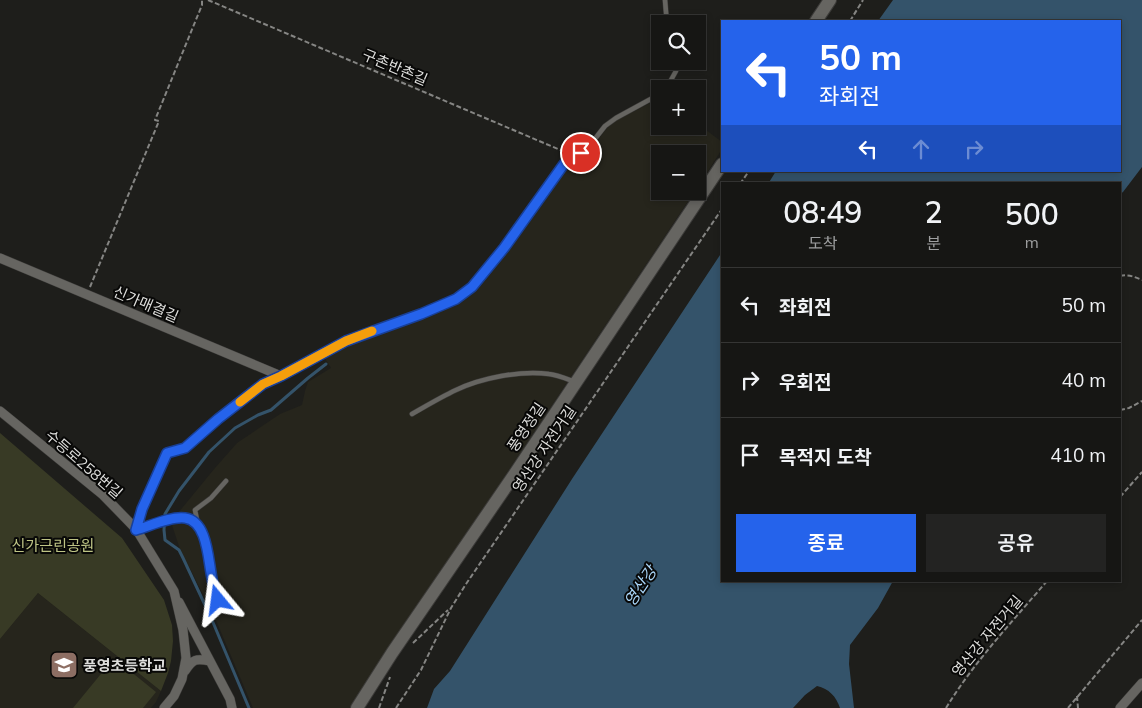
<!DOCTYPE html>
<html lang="ko">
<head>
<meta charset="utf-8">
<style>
	:root { --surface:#161614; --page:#232322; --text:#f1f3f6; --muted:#9e9fa0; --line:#353534; --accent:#2563eb }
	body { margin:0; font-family:Mulish,"Noto Sans KR",sans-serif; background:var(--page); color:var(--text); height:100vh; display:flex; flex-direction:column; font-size:19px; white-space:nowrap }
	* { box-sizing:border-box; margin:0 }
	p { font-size:16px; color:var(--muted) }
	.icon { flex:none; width:28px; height:28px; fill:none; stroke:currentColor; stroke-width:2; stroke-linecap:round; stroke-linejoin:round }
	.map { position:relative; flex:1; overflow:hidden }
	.drawer { position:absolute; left:721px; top:182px; width:400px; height:400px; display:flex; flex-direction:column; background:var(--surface); border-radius:0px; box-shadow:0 2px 8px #0003,0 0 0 1px var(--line) }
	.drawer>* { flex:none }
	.guide { position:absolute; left:721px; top:20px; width:400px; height:152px; border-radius:0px; box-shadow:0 2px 8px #0003,0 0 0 1px var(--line); background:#2563eb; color:#fff; overflow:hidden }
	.fabs { position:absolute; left:651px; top:15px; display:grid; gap:10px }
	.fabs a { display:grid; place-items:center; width:55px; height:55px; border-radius:0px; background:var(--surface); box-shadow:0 2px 8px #0003,0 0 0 1px var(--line); font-size:25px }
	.pin { position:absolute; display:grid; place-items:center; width:42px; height:42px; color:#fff; margin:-21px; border:2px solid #fff; border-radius:50%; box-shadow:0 1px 5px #0007 }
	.me { position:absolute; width:55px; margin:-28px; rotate:344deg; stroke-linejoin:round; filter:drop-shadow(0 0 4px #0008) }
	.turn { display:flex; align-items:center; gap:18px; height:105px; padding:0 15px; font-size:22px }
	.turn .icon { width:65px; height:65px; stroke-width:2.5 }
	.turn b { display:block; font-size:35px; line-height:42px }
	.lanes { display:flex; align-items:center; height:48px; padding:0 15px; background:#0003; justify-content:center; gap:25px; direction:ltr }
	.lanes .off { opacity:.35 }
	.eta { display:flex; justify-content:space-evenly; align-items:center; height:85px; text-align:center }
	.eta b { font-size:30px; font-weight:600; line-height:35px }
	.action { display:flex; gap:10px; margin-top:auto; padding:10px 15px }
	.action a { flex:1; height:58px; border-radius:0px; background:var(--accent); color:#fff; font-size:20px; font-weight:600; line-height:58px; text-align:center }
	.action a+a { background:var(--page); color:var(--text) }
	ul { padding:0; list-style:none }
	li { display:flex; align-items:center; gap:15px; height:75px; padding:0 15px; border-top:1px solid var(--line) }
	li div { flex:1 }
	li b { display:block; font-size:19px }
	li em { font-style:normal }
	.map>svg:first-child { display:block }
	.built { fill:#26251c }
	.green { fill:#383a25 }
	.water { fill:#34536a }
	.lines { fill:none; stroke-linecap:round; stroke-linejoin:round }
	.stream { stroke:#34536a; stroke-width:3 }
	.lane-casing { stroke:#3c3b39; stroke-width:5.5 }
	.street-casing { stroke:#3c3b39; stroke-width:10 }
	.secondary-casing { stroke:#3c3b39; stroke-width:14 }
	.path { stroke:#858583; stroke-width:2; stroke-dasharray:5 2.5; stroke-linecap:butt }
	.lane { stroke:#666561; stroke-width:4.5 }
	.street { stroke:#666561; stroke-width:9 }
	.secondary { stroke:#666561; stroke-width:12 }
	.route-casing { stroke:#184099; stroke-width:12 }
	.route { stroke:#2563eb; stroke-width:9 }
	.slow { stroke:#f59e0b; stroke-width:9 }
	.labels { text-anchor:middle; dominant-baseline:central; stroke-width:4; stroke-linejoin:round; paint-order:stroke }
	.street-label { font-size:15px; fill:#dddddb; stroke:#080807 }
	.park-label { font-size:15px; fill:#bec485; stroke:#080807 }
	.poi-label { font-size:15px; font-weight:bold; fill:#dddddb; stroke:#080807; text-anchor:start }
	.water-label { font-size:16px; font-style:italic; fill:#abd7fa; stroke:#080807 }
</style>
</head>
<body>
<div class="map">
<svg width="1142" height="708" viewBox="0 0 1142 708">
	<rect width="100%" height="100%" fill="#1e1e1b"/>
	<path class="built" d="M660,98V126H698V124L722,142V149L698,187V154H660V191H695L350,708H253L215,618L180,549L172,525L178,513L215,468L237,443L280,414L302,405L305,391L308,382L331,368L324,357L347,344L422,316L457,302L474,289L506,250L567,166L574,158L582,155L589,152L607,128L617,120Z
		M38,593L161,691L156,702L151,708H0V639Z"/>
	<path class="green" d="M0,433L122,538L164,600L172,625L173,641L171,661L168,673L161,691L38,593L0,639Z
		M114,658L156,692L143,708H73Z"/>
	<path class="water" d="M893,0H1142V167L1123,192L1120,194V184H768L776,171H1120V21H878Z
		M722,252V581H893L878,608L850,645L849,664L854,708H840C836,696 829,689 817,686L805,695L793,708H427L434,689L450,671L572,479Z"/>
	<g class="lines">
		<path class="stream" d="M249,708L212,620L183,558L179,550L165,540L164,530L165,514L179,491L209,452L235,428L258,415L271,410L308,378L326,364"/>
		<defs>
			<path id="lane" d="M665,0L667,24
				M666,89L676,71V61
				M412,414C426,406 441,397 456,390C481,378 521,370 549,374C558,375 567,379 575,382
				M198,525L195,510L211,498L226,481
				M218,600C216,593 213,586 212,578C208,561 207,521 185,518C171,517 150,526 136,529L142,509L167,453L185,448L232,408L263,384L281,376L346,341L421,314L456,299L472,287L504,248L564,164L573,155L581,153L587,149L605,126L616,118L660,94"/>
			<path id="street" d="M0,258L281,376
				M0,411L103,495L136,529L174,591L183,630L186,658L182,679L174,696L164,708
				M179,602L230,699L232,708
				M185,671C193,659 196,658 210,661
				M1120,708L1142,683"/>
			<path id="secondary" d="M816,21L830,0
				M357,708L392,653L514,475L722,164"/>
		</defs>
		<use href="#lane" class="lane-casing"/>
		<use href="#street" class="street-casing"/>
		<use href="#secondary" class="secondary-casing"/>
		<path class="path" d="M208,0L565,152
			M850,21L863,0
			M740,184L749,171
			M1120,276C1128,274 1135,277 1142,280
			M90,287L159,121L155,120L202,5V0
			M1120,410L1129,408L1142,401
			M1120,497L1142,472
			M413,643L448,610
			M1077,696L1078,708
			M379,708L390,677
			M396,708L421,670L451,608L466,584L722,209
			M946,708C974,662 1012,622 1047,581
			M1068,708L1142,620"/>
		<use href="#lane" class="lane"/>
		<use href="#street" class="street"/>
		<use href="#secondary" class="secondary"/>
	</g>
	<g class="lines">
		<defs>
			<path id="route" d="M218,600C216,593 213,586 212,578C208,561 208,521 185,518C171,516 150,526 136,530L142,509L167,453L185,448L218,419L263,384L281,376L346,341L421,314L456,299L472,287L504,248L564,164L573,155L581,153"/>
		</defs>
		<use href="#route" class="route-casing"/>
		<use href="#route" class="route"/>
		<path class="slow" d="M240,402L263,384L281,376L346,341L372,331"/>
	</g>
	<defs>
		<symbol id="school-square" viewBox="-11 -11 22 22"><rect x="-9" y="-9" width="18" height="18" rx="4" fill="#8d6e63" stroke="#080807"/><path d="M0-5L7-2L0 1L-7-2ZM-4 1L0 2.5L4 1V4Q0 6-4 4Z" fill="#fff"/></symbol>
	</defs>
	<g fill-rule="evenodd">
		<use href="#school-square" x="48" y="649" width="32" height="32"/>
	</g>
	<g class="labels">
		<g class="street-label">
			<text transform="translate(395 67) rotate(23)">구촌반촌길</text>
			<text transform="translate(146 304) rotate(23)">신가매결길</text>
			<text transform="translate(526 427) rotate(-56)">풍영정길</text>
			<text transform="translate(544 449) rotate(-56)">영산강 자전거길</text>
			<text transform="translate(84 464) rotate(41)">수등로258번길</text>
			<text transform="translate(987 636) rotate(-50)">영산강 자전거길</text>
		</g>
		<g class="park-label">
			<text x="53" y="545">신가근린공원</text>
		</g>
		<g class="poi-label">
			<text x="83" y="665">풍영초등학교</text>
		</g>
		<g class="water-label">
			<text transform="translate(640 586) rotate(-56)">영산강</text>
		</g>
	</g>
</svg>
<div class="fabs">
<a><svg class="icon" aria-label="search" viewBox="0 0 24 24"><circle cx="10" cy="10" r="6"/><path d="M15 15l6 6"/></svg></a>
<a>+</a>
<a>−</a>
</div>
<div class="pin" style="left:581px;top:153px;background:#d93025"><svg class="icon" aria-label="arrive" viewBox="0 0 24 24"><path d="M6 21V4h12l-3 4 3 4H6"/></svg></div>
<svg class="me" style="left:218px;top:600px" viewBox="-20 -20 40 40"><path d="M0-17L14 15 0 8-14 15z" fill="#2563eb" stroke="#fff" stroke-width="4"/></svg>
<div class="guide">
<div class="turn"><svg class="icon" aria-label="left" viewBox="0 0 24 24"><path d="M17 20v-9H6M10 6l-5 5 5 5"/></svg><div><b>50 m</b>좌회전</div></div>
<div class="lanes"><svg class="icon" aria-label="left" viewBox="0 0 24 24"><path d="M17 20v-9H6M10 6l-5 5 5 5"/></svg><svg class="icon off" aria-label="ahead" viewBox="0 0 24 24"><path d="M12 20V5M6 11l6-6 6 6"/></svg><svg class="icon off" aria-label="right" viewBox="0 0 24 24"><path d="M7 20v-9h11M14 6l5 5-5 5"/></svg></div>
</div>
<section class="drawer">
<div class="eta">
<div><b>08:49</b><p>도착</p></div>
<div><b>2</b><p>분</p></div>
<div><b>500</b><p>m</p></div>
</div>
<ul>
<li><svg class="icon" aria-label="left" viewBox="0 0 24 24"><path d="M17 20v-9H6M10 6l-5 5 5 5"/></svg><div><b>좌회전</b></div><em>50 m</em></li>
<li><svg class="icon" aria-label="right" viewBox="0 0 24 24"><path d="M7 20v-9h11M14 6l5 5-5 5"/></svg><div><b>우회전</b></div><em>40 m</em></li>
<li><svg class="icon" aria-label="arrive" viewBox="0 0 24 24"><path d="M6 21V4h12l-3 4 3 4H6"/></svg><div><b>목적지 도착</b></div><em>410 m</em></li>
</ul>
<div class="action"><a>종료</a><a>공유</a></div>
</section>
</div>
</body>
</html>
